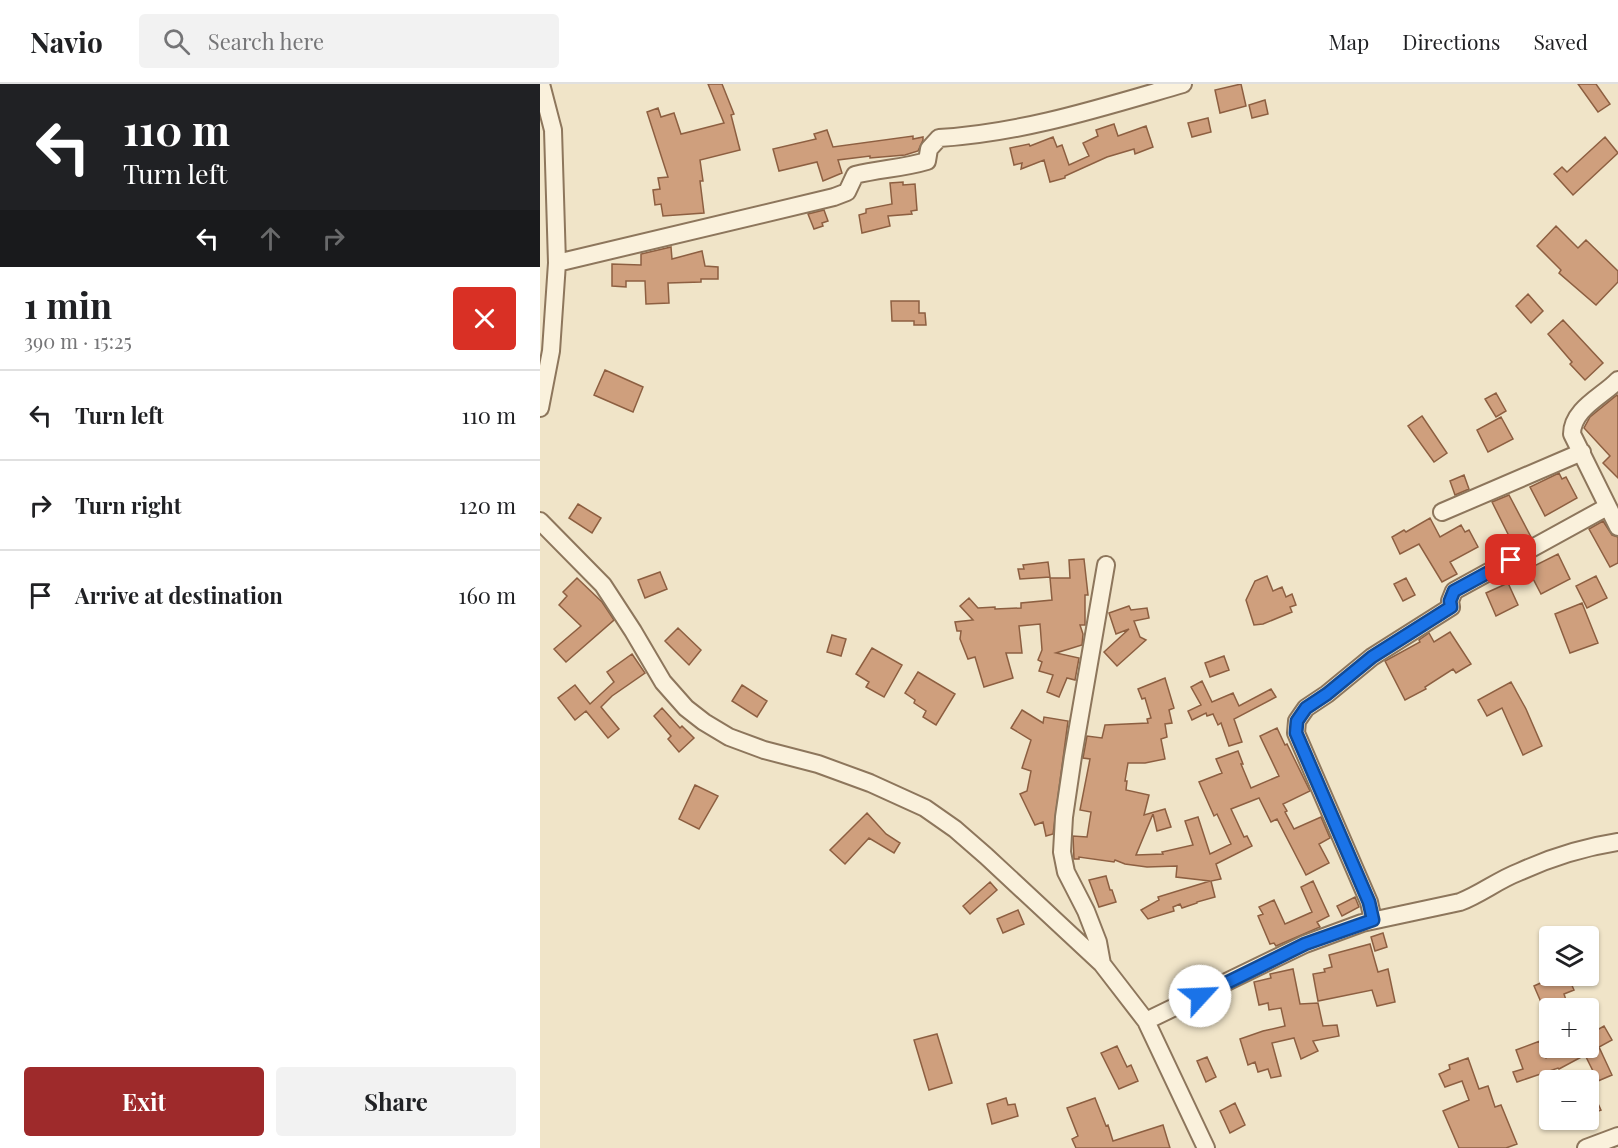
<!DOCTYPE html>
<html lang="en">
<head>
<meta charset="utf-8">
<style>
	:root { --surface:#fff; --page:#f2f2f2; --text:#202124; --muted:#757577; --line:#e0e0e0; --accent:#9e2a2b }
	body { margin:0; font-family:"Playfair Display",serif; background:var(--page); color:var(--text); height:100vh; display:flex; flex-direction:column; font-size:22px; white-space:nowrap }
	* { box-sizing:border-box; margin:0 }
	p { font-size:20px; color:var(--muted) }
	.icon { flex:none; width:33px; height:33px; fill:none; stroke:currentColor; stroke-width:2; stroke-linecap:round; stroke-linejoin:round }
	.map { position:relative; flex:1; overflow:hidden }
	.sheet { display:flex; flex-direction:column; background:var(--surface); width:540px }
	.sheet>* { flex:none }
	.guide { background:#202124; color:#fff; overflow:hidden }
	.tools { position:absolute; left:999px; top:842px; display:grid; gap:12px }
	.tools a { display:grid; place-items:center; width:60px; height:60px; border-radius:6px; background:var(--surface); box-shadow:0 2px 4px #0004; font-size:30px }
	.pin { position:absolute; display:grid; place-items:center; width:51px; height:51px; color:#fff; margin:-26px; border-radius:12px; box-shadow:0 3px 9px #0006 }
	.me { position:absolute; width:66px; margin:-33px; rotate:65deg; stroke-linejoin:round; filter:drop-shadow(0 0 4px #0008) }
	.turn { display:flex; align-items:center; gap:21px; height:126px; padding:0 24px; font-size:27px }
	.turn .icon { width:78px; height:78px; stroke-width:2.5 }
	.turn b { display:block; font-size:42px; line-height:51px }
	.lanes { display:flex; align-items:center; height:57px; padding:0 24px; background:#0003; justify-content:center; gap:30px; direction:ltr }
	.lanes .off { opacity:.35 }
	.round { display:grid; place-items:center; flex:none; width:63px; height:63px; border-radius:6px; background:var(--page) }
	.summary { display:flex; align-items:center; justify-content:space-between; height:102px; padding:0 24px }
	h1 { font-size:36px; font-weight:700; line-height:45px }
	.button { display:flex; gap:12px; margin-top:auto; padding:12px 24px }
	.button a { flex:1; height:69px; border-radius:6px; background:var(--accent); color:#fff; font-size:24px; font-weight:700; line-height:69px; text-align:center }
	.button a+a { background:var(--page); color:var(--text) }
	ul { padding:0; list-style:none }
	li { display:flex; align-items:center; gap:18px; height:90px; padding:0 24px; border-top:2px solid var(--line) }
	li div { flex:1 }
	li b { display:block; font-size:22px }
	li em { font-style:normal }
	header { display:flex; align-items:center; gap:36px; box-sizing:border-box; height:84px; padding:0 30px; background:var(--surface); border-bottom:2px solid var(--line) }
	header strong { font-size:28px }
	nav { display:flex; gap:33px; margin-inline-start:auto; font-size:21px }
	.search { width:420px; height:54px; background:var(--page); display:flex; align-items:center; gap:15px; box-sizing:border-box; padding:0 21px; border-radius:6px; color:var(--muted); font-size:22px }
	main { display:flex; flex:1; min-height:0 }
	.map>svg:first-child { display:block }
	.building { fill:#cf9f7d; stroke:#8d5f41; stroke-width:1.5 }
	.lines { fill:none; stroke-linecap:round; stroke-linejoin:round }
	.minor-casing { stroke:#8d765c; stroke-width:20 }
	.minor { stroke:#faf1dc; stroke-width:16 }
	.route-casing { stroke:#114b97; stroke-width:15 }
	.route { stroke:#1a73e8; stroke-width:10 }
</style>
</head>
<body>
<header>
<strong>Navio</strong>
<div class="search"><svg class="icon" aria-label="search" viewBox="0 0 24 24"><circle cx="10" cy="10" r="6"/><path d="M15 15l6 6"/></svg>Search here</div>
<nav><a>Map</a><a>Directions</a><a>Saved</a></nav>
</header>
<main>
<section class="sheet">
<div class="guide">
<div class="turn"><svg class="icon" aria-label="left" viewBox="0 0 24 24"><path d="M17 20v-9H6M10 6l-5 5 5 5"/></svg><div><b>110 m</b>Turn left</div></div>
<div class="lanes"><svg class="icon" aria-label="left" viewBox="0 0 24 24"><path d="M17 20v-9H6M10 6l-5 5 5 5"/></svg><svg class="icon off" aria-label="ahead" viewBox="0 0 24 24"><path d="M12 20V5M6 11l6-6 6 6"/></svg><svg class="icon off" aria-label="right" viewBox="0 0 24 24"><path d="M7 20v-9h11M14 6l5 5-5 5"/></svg></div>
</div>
<div class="summary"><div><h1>1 min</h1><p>390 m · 15:25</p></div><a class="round" style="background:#d93025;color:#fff"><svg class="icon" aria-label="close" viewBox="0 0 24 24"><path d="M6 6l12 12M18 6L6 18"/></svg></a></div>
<ul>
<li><svg class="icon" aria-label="left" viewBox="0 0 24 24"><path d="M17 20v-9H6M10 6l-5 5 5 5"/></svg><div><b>Turn left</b></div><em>110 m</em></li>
<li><svg class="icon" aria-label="right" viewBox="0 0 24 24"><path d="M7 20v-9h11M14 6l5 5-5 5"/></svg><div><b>Turn right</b></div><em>120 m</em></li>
<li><svg class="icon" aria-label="arrive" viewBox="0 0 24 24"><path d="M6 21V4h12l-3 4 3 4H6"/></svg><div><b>Arrive at destination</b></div><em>160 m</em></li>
</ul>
<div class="button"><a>Exit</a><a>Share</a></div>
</section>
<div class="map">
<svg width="1078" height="1064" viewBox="0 0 1078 1064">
	<rect width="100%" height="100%" fill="#f0e4c8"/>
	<path class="building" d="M168,0H182L194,30L191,31L200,66L160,76L163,97H160L164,129L123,132L121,120L115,121L113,106L120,105L118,94L128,93L107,28L118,24L121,33L134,29L141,50L184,39Z
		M701,0L706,22L680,29L675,6Z
		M1038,0H1056L1070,20L1058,28Z
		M725,16L728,30L712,34L709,21Z
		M668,34L671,48L652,53L648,39Z
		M574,40L578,52L606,42L613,63L595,70L594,65L567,73L525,92V94L510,98L504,76L481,85L482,79L474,81L470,64L489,60L490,62L513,53L517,63L522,61L529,81L549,72L543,59L558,52L556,46Z
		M287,46L293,63L373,52V55L383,53V56L378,67L365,71L330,74V72L298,76L302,89L283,97L277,78L239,87L233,65L276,55L274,50Z
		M1065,53L1078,69L1033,111L1014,90L1022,83L1027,88Z
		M363,98V101L375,100L377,126L371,127L372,130L348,132L350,142L322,149L319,131L326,129V125L352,120L350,99Z
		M284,126L288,137L282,139L283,142L274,145L268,130Z
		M1016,142L1038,164L1046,156L1078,187V198L1056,221L1019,189L1021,186L997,162Z
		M131,163L132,175L162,167L165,182L178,183V195H161V198L128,199L129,219L106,220L105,197H86V203L72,202V180L101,181V170Z
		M988,210L1003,227L991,239L976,222Z
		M351,217H379V229H385L386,241H374V237H352Z
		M1023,236L1063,279L1045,296L1030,280L1032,278L1008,250Z
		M65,286L103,303L93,328L54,311Z
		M956,309L966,327L956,333L945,315Z
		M1077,311L1078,313V394L1063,379L1070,372L1044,344L1050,333Z
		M882,332L907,369L894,378L868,342Z
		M961,333L973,355L948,368L937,346Z
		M1019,389L1022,395L1026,393L1037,414L1005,432L990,403Z
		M924,391L929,405L915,411L910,397Z
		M969,411L991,453L974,462L952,418Z
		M38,420L61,434L52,449L29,434Z
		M890,434L900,453L921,441L925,448L929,446L938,463L910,478L917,490L902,498L879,460L860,470L852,453L864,446L866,448Z
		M1063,437L1072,451L1078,453V479L1070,483L1049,445Z
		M1018,470L1030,495L1001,510L988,485Z
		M544,475L548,511H545V541H540L543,550L542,561L516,569L539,574L535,596L527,594L519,613L507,608L513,591L499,587L502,578L498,576L502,566L500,540L479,542L482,569H466L473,594L444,603L435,573L428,575L420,555L421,547H417L415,538L433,536L420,522L429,514L438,524L455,523V525L481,524V519L512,516L510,494H530L529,476Z
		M508,478L510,493L480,495L478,485H484L483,481Z
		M120,488L127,505L105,514L98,496Z
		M727,492L733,507L742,503L746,513L752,510L756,521L750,523L752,528L723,540L714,541L706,516L715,497Z
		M1056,492L1067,514L1047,524L1036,502Z
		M37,494L62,518L74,536L26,578L14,565L41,542L19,521L27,512L23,508Z
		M866,494L875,511L863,517L854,500Z
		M968,499L978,521L956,532L946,509Z
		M1042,519L1058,559L1030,569L1015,530Z
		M589,522L591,526L607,524L609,534L594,537L600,553L606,556L577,582L564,568L589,545L576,550L569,529Z
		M138,544L161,566L149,581L125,557Z
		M910,548L931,580L916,589L913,585L885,603L886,605L865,616L845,577L880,558L879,556L889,549L894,558Z
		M292,551L306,555L301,572L287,568Z
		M332,564L362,581L344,613L326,603L329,598L316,590Z
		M92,570L105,589L72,612L61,623L79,645L68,654L46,627L35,636L18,614L35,601L50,620L74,598L67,588Z
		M684,572L689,586L670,593L665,579Z
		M378,588L415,610L396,641L383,633L386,627L374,619L375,616L365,609Z
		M625,594L634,624L629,626L632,639L625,640L627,653L621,655L625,675L605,679H588L585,697H587L586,706L609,711L604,731L625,725L631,743L617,747L613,730L596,771L623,770L622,768L653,761L645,737L658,733L670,770L691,760L677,730L674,732L659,698L682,689L676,675L698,667L703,680H701L711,704L739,692L720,652L737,644L745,661L747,660L770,707L743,720L747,727L745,728L754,745L781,733L790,754L779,760L789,779L766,791L737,735L731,738L719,714L691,725L704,753L707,752L712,762L676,780L681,795L671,797L675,813L657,818V819L642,824L640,820L633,823L634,827L608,835L601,826L619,816L618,813L670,797L636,793L637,782L607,783L585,780L575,776L574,778L539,773V775H534L533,752L547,753L551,728L540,726L550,675L543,674L547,652L562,654L565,641L608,639L607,635L611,634L605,614L602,615L598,605Z
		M662,597L672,618L693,609L699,622L731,605L736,613L694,635L702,658L689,662L681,639L678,641L673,630L667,632L666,629L652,636L648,627L661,621L651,603Z
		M971,598L986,625L1002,662L983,671L962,624L947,632L938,616Z
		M202,601L227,617L217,633L192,617Z
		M122,624L140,644L142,642L154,654L139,668L128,655L131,652L114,632Z
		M482,626L503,639L504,633L528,637L513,750L506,752L503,738L495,741L480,710L487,707L491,687L482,684L491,656L471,644Z
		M155,701L178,712L159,745L139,735Z
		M327,729L346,750L360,759L354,769L329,754L305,780L290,766Z
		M566,792L570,806H572L576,818L559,823L549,796Z
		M773,797L789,832L777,838L780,843L736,862L734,859L730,860L718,832L723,830L719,823L734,816L745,840L772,828L761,803Z
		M450,798L457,806L430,830L423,822Z
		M815,813L819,823L802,832L797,822Z
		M478,826L484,840L463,849L457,835Z
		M843,849L847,863L835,867L831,853Z
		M830,860L838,888L848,885L855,918L837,922L832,906L778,917L773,890L785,888L784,885L792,883L789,871Z
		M753,885L760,920L778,919L783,942L797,941L799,952L773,957L778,967L761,975L754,954L732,959L741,992L731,994L728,985L718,988L715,978L708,981L700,955L723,947L745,942L741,924L729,926L728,919L719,921L714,898L731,894L730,890Z
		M1016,892L1020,901L1030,897L1034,906L1024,910L1026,916L1004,925L994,902Z
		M1048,942L1052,949L1064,942L1072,956L1059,963L1072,991L1058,997L1045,971L1019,985L1018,984L977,998L973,988L983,985L976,966L1000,957L1006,974L1026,963H1048Z
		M397,950L412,999L389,1006L374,956Z
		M577,962L587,983L591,981L598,997L579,1005L561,969Z
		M667,973L676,993L666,998L657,977Z
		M928,974L939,1005L948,1002L955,1023L961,1021L977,1060L966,1064H919L903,1027L929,1016L922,997L905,1003L899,990L910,985L909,981Z
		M1048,998L1061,1026L1048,1031Z
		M466,1014L468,1021L475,1020L478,1032L452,1040L447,1020Z
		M555,1014L566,1042L568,1041L573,1057L623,1041L630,1064H536L532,1055L538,1052L527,1024Z
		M695,1019L705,1041L690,1049L680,1027Z"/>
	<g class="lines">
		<defs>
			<path id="minor" d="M17,179L294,113L307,108L315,91C339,85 364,84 387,77L389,65L399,54C483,49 563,23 643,0
				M1078,296C1063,312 1032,325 1032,350L1078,443
				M0,324L11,267L17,179L13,46L1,0
				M902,428L1042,368
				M0,437L63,501L93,547L123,598L146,624L164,638L189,653L224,666L278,680L330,699L385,724L415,745L446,772L562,880L606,937L666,1064
				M833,836L829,818L756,649L757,637L766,624L787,610L832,573L911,523L910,517L914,507L1067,423
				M562,880L558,858L546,827L526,788L522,768L524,733L533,672L566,481
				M606,937L765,860L822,839L920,818C941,810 958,796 979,788C1010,774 1045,763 1078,758
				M1046,1064L1078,1052"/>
		</defs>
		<use href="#minor" class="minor-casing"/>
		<use href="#minor" class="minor"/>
	</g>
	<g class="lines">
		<defs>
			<path id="route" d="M660,912L765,860L833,836L829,818L756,649L757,637L766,624L787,610L832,573L911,523L910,517L914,507L971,476"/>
		</defs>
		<use href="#route" class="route-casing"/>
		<use href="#route" class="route"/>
	</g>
</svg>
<div class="tools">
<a><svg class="icon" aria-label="layers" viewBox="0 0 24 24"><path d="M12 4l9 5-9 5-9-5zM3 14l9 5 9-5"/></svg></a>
<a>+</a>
<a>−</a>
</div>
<div class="pin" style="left:971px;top:476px;background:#d93025"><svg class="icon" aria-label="arrive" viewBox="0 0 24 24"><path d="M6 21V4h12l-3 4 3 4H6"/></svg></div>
<svg class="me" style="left:660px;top:912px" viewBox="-20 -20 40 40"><circle r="19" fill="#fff"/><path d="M0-13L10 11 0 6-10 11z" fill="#1a73e8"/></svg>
</div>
</main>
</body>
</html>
